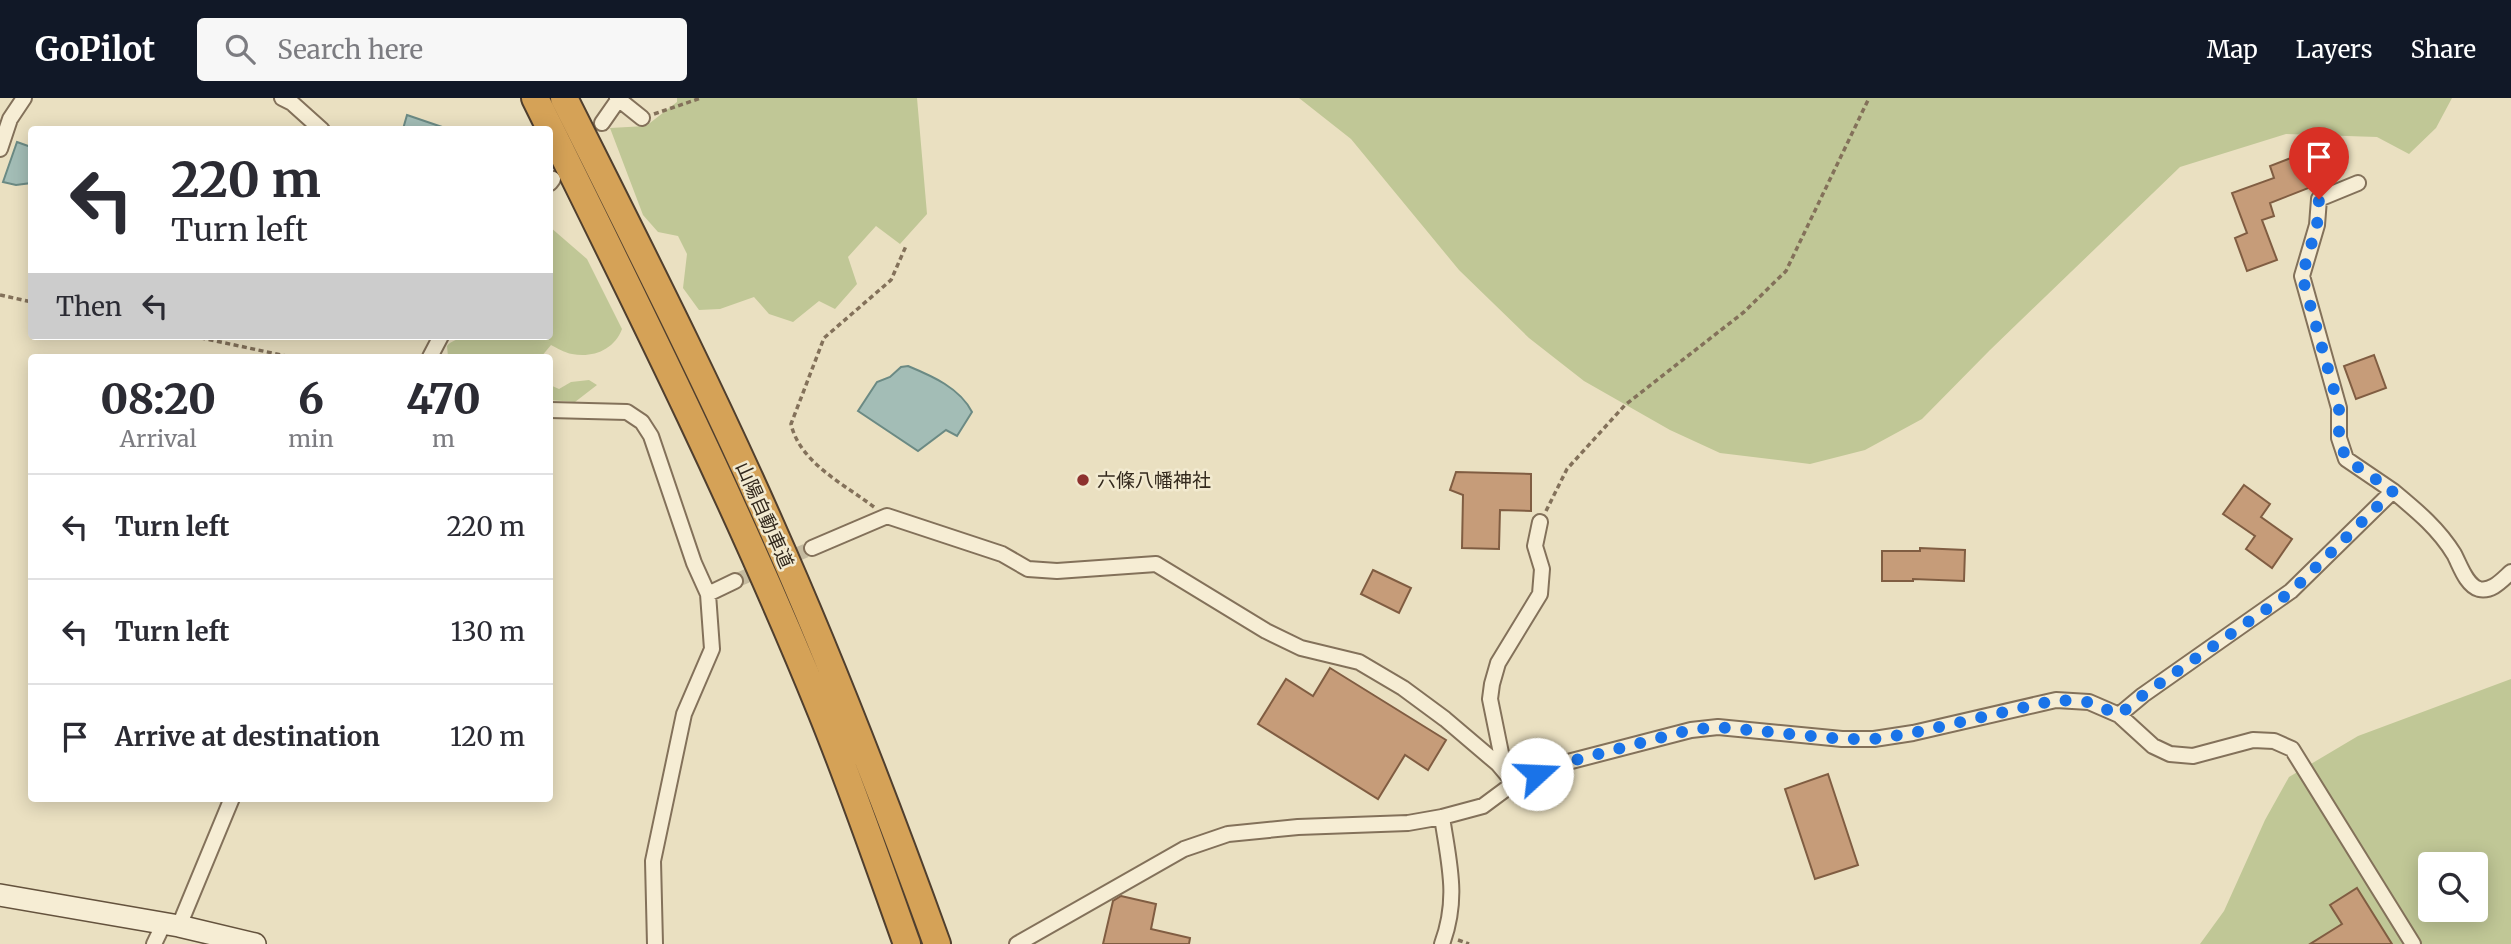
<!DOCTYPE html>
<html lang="en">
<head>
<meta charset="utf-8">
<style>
	:root { --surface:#fff; --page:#f7f7f7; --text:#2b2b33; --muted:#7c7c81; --line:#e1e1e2; --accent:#111827 }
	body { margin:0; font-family:Merriweather,"Noto Sans JP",serif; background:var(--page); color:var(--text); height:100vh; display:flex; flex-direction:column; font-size:26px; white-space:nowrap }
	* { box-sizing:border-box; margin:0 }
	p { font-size:23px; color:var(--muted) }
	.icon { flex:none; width:38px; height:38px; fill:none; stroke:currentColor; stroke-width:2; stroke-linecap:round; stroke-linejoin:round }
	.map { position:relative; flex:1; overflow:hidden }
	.drawer { position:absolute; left:28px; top:256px; width:525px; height:448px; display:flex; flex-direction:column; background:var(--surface); border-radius:7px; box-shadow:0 4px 18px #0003 }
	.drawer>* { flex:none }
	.guide { position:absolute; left:28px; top:28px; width:525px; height:214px; border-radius:7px; box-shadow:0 4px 18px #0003; background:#fff; color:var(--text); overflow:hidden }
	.buttons { position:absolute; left:2418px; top:754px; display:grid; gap:14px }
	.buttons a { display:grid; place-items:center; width:70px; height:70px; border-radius:7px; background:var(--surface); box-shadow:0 4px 18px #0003; font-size:35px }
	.pin { position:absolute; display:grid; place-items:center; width:60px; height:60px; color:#fff; margin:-72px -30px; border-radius:50% 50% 50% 0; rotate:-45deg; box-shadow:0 0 7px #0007 }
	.pin .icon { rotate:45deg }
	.me { position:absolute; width:77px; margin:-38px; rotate:70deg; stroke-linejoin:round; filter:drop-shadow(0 0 5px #0008) }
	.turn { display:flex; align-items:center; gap:24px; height:147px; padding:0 28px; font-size:32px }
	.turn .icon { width:91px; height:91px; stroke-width:2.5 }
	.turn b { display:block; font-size:49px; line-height:60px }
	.then { display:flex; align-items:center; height:66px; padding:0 28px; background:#0003; gap:14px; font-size:26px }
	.eta { display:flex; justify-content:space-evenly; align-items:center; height:119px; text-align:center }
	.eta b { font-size:42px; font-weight:800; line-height:49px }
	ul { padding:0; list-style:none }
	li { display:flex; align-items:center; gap:21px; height:105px; padding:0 28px; border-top:2px solid var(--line) }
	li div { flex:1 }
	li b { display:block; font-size:26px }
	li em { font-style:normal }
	header { display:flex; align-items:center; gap:42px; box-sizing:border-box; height:98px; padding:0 35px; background:var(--accent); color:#fff }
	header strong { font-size:33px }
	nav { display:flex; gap:38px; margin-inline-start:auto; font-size:24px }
	.search { width:490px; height:63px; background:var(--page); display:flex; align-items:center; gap:18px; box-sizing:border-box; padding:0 24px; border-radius:7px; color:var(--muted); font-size:26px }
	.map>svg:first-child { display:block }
	.green { fill:#c0c796; fill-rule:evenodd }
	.water { fill:#a3bdb6; stroke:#6b8a84; stroke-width:2 }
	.building { fill:#c69c79; stroke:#805d42; stroke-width:2 }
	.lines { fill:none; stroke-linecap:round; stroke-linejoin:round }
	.street-tunnel { stroke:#c5bba0; stroke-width:14; stroke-dasharray:14 7; stroke-linecap:butt }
	.street-casing { stroke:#83715a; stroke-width:18 }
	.secondary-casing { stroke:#64523d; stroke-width:24 }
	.highway-casing { stroke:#503f2e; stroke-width:30 }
	.path { stroke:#83715a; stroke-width:3.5; stroke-dasharray:5 3.5; stroke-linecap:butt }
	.street { stroke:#f6edd4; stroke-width:14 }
	.secondary { stroke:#f6edd4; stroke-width:21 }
	.highway { stroke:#d5a257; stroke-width:26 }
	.route { stroke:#1a73e8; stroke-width:12; stroke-dasharray:0 21.6 }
	.poi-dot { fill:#8d312e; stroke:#f2ead0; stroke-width:2.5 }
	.labels { text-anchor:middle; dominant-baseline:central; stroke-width:5; stroke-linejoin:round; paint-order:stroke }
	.poi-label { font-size:19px; fill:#33291d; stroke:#f2ead0; text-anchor:start }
	.street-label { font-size:19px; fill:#33291d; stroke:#f2ead0 }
</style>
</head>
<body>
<header>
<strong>GoPilot</strong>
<div class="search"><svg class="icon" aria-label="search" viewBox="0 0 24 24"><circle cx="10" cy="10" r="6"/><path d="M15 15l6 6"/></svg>Search here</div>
<nav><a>Map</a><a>Layers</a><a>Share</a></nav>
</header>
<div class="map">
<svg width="2511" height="846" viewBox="0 0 2511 846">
	<rect width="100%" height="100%" fill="#eae0c1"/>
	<path class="green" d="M677,0H917L927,116L900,146L876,128L848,159L857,186L835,211L819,203L793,224L769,216L754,199L720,211L699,212L683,190L687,156L678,138L658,134L643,117L610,30L646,28L677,4Z
		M1299,0H2452L2436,30L2409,56L2377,39L2286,36L2180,69L1990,252L1922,321L1865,352L1810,366L1720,355L1670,332L1584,283L1529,240L1459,172L1351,41Z
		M550,129L587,161L622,231C614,252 593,260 572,256C565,255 557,250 551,247L541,259H448L447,248C460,231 527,238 550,238Z
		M589,282L597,287L575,304L550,302V287L559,291L571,284Z
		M2511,581V846H2200L2224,813L2265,722L2289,679L2358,638ZM2431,766H2476V812H2431Z"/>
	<path class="water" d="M407,17L448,31H403Z
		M17,44L31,49V85L16,87L3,84Z
		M908,268C932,278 960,290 972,314L957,338L946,332L918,353L858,313L877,284L890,279L901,269Z"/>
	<path class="building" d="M2317,50L2329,82L2270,105L2274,118L2262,122L2277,162L2247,173L2235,140L2247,135L2232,95L2274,80L2270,68Z
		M2374,257L2386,290L2356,301L2344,268Z
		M1456,374L1531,376V413L1500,412L1499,451L1462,450L1463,397L1450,392Z
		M2244,387L2270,406L2261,419L2292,441L2272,470L2246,451L2255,438L2223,416Z
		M1920,450L1965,452L1964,483L1913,481V483H1882V453H1920Z
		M1373,472L1411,490L1399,515L1361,496Z
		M1330,570L1446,642L1428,672L1405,657L1378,701L1258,626L1286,581L1313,598Z
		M1828,676L1858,767L1815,781L1785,691Z
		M2357,790L2392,846H2310L2342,826L2330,807Z
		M1121,798L1156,806L1151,831L1190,840L1189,846H1103L1113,803Z"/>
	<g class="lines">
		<path class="street-tunnel" d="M735,483L812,450"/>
		<defs>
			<path id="street" d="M282,0L292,5L322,32
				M617,0L642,20
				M602,25L618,2
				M0,51L10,21L24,0
				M550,85L553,81
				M2358,85L2319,101L2317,127L2302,178L2339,310V340L2346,361L2393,393
				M430,259L441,238
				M550,312L627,314L642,324L651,338L694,465L708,496L712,551L684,616L653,763L655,846
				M812,450L887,418L1002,456L1028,471L1057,473L1156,466L1266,533L1301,550L1359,564L1403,590L1445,621L1498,666L1514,685
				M708,496L735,483
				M2119,617L2143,597L2291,493L2393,393C2417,413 2438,430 2454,456C2460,467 2466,487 2479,491C2492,494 2502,482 2511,474
				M1498,666L1502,660L1490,601L1492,586L1498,565L1540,496L1542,471L1535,448L1540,424
				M179,828L232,700
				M154,846L164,825
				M1017,846L1184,751L1228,736L1298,729L1408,725L1442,719L1483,708L1514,685L1560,666L1691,632L1718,629L1842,641H1874L1913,635L2056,602L2089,604L2119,617L2153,648L2170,656L2193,658L2253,642L2274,643L2292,651L2413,846
				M1442,846C1459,800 1449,766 1442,719"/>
			<path id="secondary" d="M0,797L179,828L255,846"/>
			<path id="highway" d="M535,0C635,202 736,404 821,613C852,689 879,768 907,846
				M564,0C635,142 707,283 771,428C832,565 886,705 937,846"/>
		</defs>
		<use href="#street" class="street-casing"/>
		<use href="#secondary" class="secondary-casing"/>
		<use href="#highway" class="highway-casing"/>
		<path class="path" d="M654,16L701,0
			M0,197L32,204
			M192,238L291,259
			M874,409C844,386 800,365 791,326L824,240L891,182L906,148
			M1546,413L1567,371L1625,307L1744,214L1786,173L1869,0
			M1458,842L1469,846"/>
		<use href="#street" class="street"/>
		<use href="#secondary" class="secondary"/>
		<use href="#highway" class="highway"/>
	</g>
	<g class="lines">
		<path class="route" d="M1537,676L1560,666L1690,632L1718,629L1842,641H1874L1913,635L2056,602L2089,604L2119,617L2143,597L2291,494L2393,393L2346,361L2339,340V310L2302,178L2317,127L2319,101"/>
	</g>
	<circle class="poi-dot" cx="1083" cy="382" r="7"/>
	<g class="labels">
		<g class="poi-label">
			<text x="1097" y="382">六條八幡神社</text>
		</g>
		<g class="street-label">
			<text transform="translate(765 417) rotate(66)">山陽自動車道</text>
		</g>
	</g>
</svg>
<div class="buttons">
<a><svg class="icon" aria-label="search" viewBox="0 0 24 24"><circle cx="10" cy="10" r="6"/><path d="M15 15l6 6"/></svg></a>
</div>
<div class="pin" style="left:2319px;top:101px;background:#d93025"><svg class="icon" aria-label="arrive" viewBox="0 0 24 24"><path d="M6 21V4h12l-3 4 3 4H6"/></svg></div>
<svg class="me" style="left:1537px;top:676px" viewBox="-20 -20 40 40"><circle r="19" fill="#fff"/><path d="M0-13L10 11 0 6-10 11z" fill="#1a73e8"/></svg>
<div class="guide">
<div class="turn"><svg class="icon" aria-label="left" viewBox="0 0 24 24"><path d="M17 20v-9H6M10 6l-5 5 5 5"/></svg><div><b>220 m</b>Turn left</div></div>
<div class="then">Then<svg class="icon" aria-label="left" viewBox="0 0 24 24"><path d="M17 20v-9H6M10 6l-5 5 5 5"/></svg></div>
</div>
<section class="drawer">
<div class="eta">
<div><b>08:20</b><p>Arrival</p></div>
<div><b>6</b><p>min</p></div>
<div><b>470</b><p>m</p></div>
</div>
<ul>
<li><svg class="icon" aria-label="left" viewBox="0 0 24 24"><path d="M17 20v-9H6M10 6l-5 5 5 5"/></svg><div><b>Turn left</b></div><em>220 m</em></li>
<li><svg class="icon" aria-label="left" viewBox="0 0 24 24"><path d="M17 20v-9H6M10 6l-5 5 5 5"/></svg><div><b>Turn left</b></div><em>130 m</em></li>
<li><svg class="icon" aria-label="arrive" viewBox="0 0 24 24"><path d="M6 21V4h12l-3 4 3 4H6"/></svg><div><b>Arrive at destination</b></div><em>120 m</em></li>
</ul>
</section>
</div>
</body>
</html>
